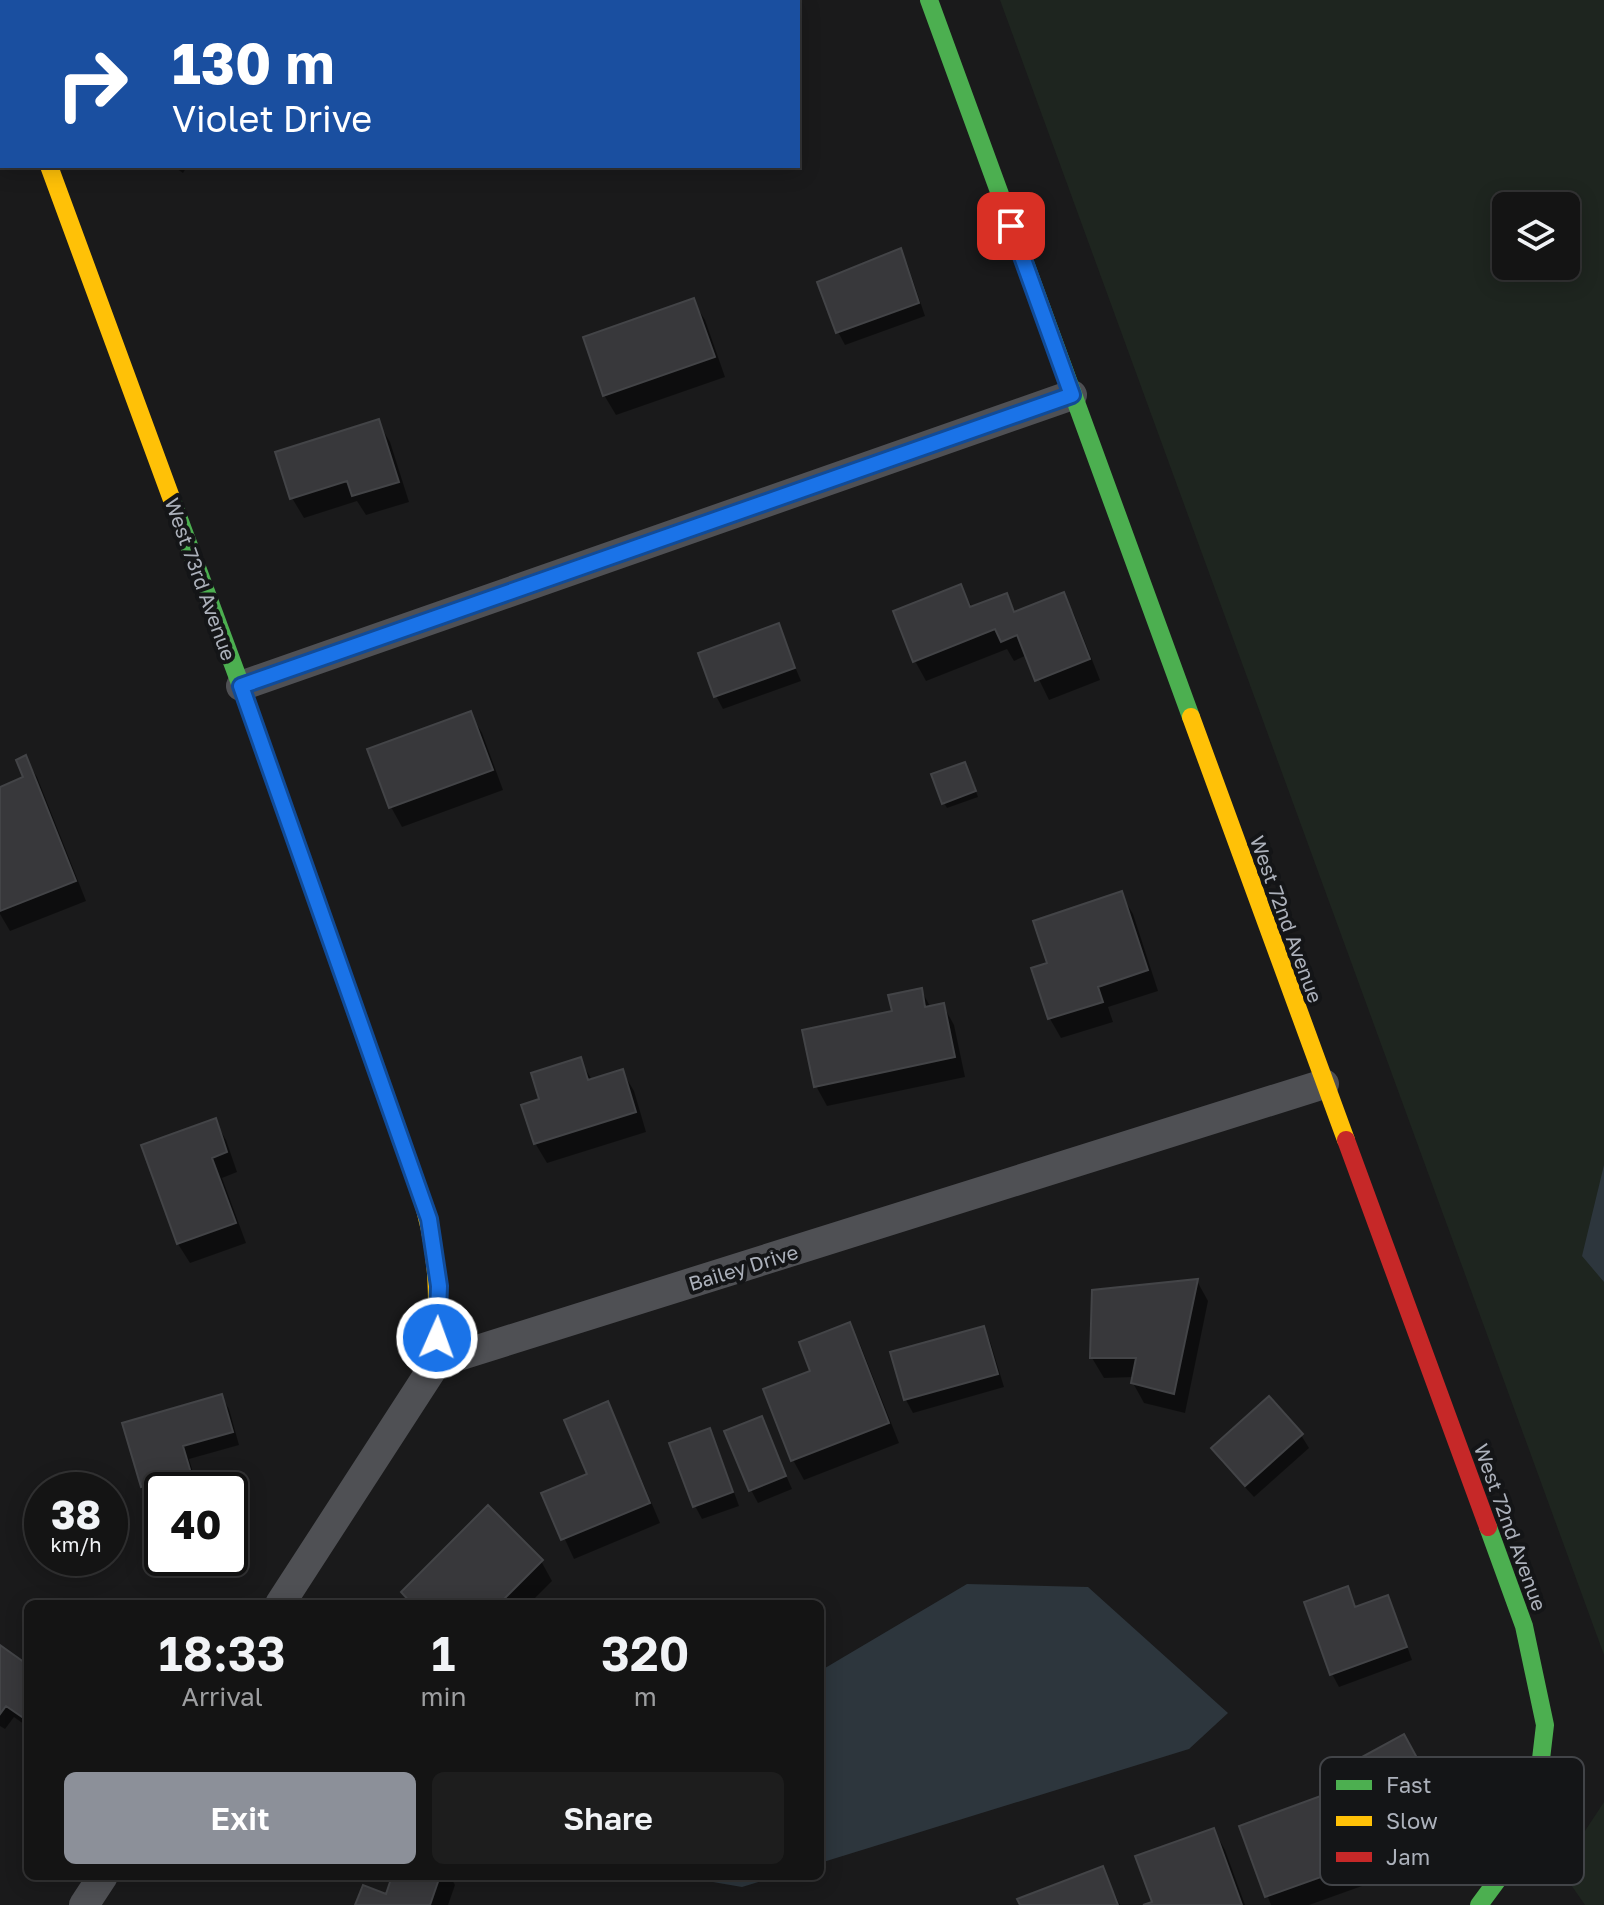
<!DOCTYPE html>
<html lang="en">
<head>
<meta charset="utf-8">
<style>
	:root { --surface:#141414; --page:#1d1d1d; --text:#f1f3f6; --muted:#9d9ea0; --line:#333334; --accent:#8c9099 }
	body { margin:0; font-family:"Golos Text",sans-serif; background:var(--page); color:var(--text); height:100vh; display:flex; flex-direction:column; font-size:30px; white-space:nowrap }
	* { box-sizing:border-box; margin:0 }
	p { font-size:26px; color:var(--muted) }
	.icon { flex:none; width:44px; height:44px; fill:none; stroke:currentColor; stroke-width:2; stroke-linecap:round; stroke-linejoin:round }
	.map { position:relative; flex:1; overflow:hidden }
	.drawer { position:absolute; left:24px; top:1600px; width:800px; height:280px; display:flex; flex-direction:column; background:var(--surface); border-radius:12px; box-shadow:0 4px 20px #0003,0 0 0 2px var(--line) }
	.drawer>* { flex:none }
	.top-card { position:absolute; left:0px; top:0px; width:800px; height:168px; box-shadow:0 4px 20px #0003,0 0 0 2px var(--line); background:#1a4fa0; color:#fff; overflow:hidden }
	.controls { position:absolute; left:1492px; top:192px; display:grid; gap:16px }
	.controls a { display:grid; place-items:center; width:88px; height:88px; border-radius:12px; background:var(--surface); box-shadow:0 4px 20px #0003,0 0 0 2px var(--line); font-size:40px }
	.speed { position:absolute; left:24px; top:1472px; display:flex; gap:16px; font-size:40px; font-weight:700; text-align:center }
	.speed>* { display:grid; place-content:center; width:104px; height:104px; border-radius:50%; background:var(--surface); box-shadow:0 4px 20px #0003,0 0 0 2px var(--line); line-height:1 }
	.speed small { font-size:20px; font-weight:400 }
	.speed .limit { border:4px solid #111; border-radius:12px; background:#fff; color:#111 }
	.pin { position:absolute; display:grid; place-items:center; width:68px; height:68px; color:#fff; margin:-34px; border-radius:16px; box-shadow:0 4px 12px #0006 }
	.me { position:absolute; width:88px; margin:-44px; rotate:2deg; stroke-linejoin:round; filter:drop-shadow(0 0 6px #0008) }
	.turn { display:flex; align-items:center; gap:28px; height:168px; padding:0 40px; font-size:36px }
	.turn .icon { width:104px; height:104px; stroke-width:2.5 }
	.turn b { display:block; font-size:56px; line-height:68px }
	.eta { display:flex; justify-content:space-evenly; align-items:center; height:136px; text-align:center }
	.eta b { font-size:48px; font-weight:600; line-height:56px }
	.action { display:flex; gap:16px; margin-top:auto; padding:16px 40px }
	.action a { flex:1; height:92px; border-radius:12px; background:var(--accent); color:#fff; font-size:32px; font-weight:600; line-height:92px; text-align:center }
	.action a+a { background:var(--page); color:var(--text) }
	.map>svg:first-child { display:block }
	.green { fill:#1e251f; fill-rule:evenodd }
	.water { fill:#2d363d }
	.shadow { fill:#0007 }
	.building { fill:#38383b; stroke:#434447; stroke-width:2 }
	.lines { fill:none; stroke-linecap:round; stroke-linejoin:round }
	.street { stroke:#4f5054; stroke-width:30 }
	.fast { stroke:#4caf50; stroke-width:18 }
	.slow { stroke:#ffc107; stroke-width:18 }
	.jam { stroke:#c62828; stroke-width:18 }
	.route-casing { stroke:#114b97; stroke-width:20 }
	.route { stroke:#1a73e8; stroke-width:14 }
	.labels { text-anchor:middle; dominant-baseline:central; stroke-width:8; stroke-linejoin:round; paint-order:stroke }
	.street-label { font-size:20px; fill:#acb1bb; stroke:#141517 }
	.key { fill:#141517; stroke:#424448; stroke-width:2 }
	.key-label { font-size:22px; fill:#acb1bb }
</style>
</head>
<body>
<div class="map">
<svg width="1604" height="1905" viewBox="0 0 1604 1905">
	<rect width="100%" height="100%" fill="#1a1a1b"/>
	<path class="green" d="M1000,0H1604V1655ZM1506,206H1566V266H1506Z
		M1604,1802V1905H1585L1560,1869Z"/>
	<path class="water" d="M1604,1165V1282L1582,1256Z
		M967,1584L1088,1587L1228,1713L1189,1749L820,1863V1671Z
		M678,1876H778L742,1887Z"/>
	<path class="shadow" d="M173,166H187L183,173Z
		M900,250L907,263L925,316L845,345L838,332Z
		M693,301L705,320L725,377L616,415L604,395Z
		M378,422L390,442L409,502L366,515L357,501L304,518L292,498Z
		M960,587L973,608L1006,596L1016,613L1063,594L1074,614L1100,680L1049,700L1027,655L1014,661L1007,649L926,681L915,661Z
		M778,626L801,681L723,709L716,696Z
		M470,713L482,733L503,790L402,827L391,807Z
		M25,758L37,777L86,901L10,931L0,914V789L25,778Z
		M968,770L978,797L947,808L944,803Z
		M1121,894L1133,914L1158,991L1108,1007L1113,1022L1061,1038L1050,1019L1034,969L1049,964Z
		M921,990L931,1008L943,1005L954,1025L965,1077L827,1106L816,1086Z
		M580,1060L592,1080L622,1071L634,1091L646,1132L547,1163L535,1143L542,1101Z
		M215,1121L226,1140L237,1172L222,1178L246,1243L190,1263L178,1244L144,1146Z
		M1197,1281L1208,1301L1185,1413L1144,1403L1133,1383L1134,1377L1104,1378L1092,1358Z
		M849,1324L860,1344L899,1443L804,1480L793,1460L812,1372Z
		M983,1328L990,1341L1004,1387L913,1413L906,1400L892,1353Z
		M221,1396L229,1409L239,1445L189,1459L197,1486L182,1490H162V1496L150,1499L143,1486Z
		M607,1404L618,1424L660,1523L574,1559L544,1494L589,1475Z
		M761,1418L792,1489L758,1503L751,1490Z
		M709,1431L716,1443L739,1506L702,1519L695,1506Z
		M1301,1435L1309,1448L1254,1497L1221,1461L1214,1448Z
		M541,1561L552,1581L529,1604H410L404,1593Z
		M1347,1589L1357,1608L1387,1597L1394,1610L1412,1660L1339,1687L1332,1674Z
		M0,1648L28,1667V1727L14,1717L5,1729L0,1726Z
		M1403,1737L1446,1816L1386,1848L1343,1770Z
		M1325,1797L1337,1817L1362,1886L1309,1905H1271L1241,1827Z
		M1214,1830L1225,1850L1245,1905H1149L1154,1903Z
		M1102,1868L1120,1905H1022Z
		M395,1876H450L455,1885L448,1905H358L387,1896Z"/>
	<path class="building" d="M117,0H169L170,2H114Z
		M901,248L919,303L836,333L817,282Z
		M694,298L715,357L603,396L583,337Z
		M379,419L399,482L352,496L347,481L290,499L275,452Z
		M961,584L970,607L1007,593L1014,612L1064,592L1090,659L1035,681L1017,635L1001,642L995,629L913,662L893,611Z
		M779,623L795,668L714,697L698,653Z
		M471,711L493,770L389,808L367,749Z
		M26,755L76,881L0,911V787L23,777L16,760Z
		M965,762L976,791L942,804L931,774Z
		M1122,891L1148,970L1098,987L1103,1002L1048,1019L1031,968L1047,963L1033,921Z
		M922,988L925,1007L944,1003L955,1057L814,1087L802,1030L892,1011L888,995Z
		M581,1057L588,1080L623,1069L636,1112L534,1144L521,1105L539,1099L531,1073Z
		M216,1118L227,1152L212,1158L236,1223L177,1244L141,1145Z
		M1198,1279L1174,1394L1131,1383L1136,1358H1090L1092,1290Z
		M850,1322L889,1423L791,1461L763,1389L810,1371L799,1342Z
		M984,1326L998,1374L904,1400L890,1352Z
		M222,1394L233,1432L183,1446L191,1473L141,1487L122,1423Z
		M1269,1396L1303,1434L1245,1486L1211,1448Z
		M608,1401L650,1503L561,1540L541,1493L587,1474L564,1420Z
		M762,1416L786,1476L749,1491L724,1431Z
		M710,1428L733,1492L693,1507L669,1443Z
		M488,1505L543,1560L499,1604L484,1602L482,1604H412L401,1592Z
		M1348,1586L1355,1607L1388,1595L1407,1647L1330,1675L1304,1602Z
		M0,1645L28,1665V1721L6,1706L0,1714Z
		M1404,1734L1441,1802L1377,1837L1340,1769Z
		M1326,1794L1352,1866L1265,1897L1239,1826Z
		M1214,1828L1242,1905H1143L1152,1902L1135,1856Z
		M1103,1866L1118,1905H1020L1017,1899Z
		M392,1876H440L430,1905H355L363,1885L386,1894Z"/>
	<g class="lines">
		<path class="street" d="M0,34L2,39
			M241,686L1072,395
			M280,1604L436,1363L1324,1084
			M84,1905L103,1876"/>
		<path class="fast" d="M929,0L1191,717
			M172,500L241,686L419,1190
			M1479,1905L1513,1859L1537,1793L1545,1725L1524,1626L1488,1527"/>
		<path class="slow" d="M49,166L172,500
			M1191,717L1346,1140
			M419,1190C440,1250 438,1301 436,1363"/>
		<path class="jam" d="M1346,1140L1488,1527"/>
	</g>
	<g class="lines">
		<defs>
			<path id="route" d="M437,1338L439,1286L429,1219L241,686L1072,395L1011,226"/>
		</defs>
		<use href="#route" class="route-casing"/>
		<use href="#route" class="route"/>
	</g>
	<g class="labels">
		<g class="street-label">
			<text transform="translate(201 579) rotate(70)">West 73rd Avenue</text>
			<text transform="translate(1287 919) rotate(70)">West 72nd Avenue</text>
			<text transform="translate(743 1267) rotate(-17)">Bailey Drive</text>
			<text transform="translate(1511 1527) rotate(70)">West 72nd Avenue</text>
		</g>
	</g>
	<rect x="1320" y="1757" width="264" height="128" rx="12" class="key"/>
	<rect x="1336" y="1780" width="36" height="10" fill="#4caf50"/>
	<rect x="1336" y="1816" width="36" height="10" fill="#ffc107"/>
	<rect x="1336" y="1852" width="36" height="10" fill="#c62828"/>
	<g class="key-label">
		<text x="1386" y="1793">Fast</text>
		<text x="1386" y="1829">Slow</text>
		<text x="1386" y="1865">Jam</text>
	</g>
</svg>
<div class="controls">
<a><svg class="icon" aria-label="layers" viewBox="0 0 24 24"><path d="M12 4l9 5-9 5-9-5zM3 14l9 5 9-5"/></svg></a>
</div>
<div class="speed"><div>38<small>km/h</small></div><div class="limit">40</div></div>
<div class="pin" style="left:1011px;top:226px;background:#d93025"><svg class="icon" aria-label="arrive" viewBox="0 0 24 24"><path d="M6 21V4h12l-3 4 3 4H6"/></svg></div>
<svg class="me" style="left:437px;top:1338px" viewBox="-20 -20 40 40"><circle r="17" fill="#1a73e8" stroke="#fff" stroke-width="3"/><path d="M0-11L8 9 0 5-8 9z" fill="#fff"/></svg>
<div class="top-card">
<div class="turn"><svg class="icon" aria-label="right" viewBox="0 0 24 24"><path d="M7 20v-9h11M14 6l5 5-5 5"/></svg><div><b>130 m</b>Violet Drive</div></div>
</div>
<section class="drawer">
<div class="eta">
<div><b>18:33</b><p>Arrival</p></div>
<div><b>1</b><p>min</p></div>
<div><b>320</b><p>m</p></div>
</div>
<div class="action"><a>Exit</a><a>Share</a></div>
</section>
</div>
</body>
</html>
